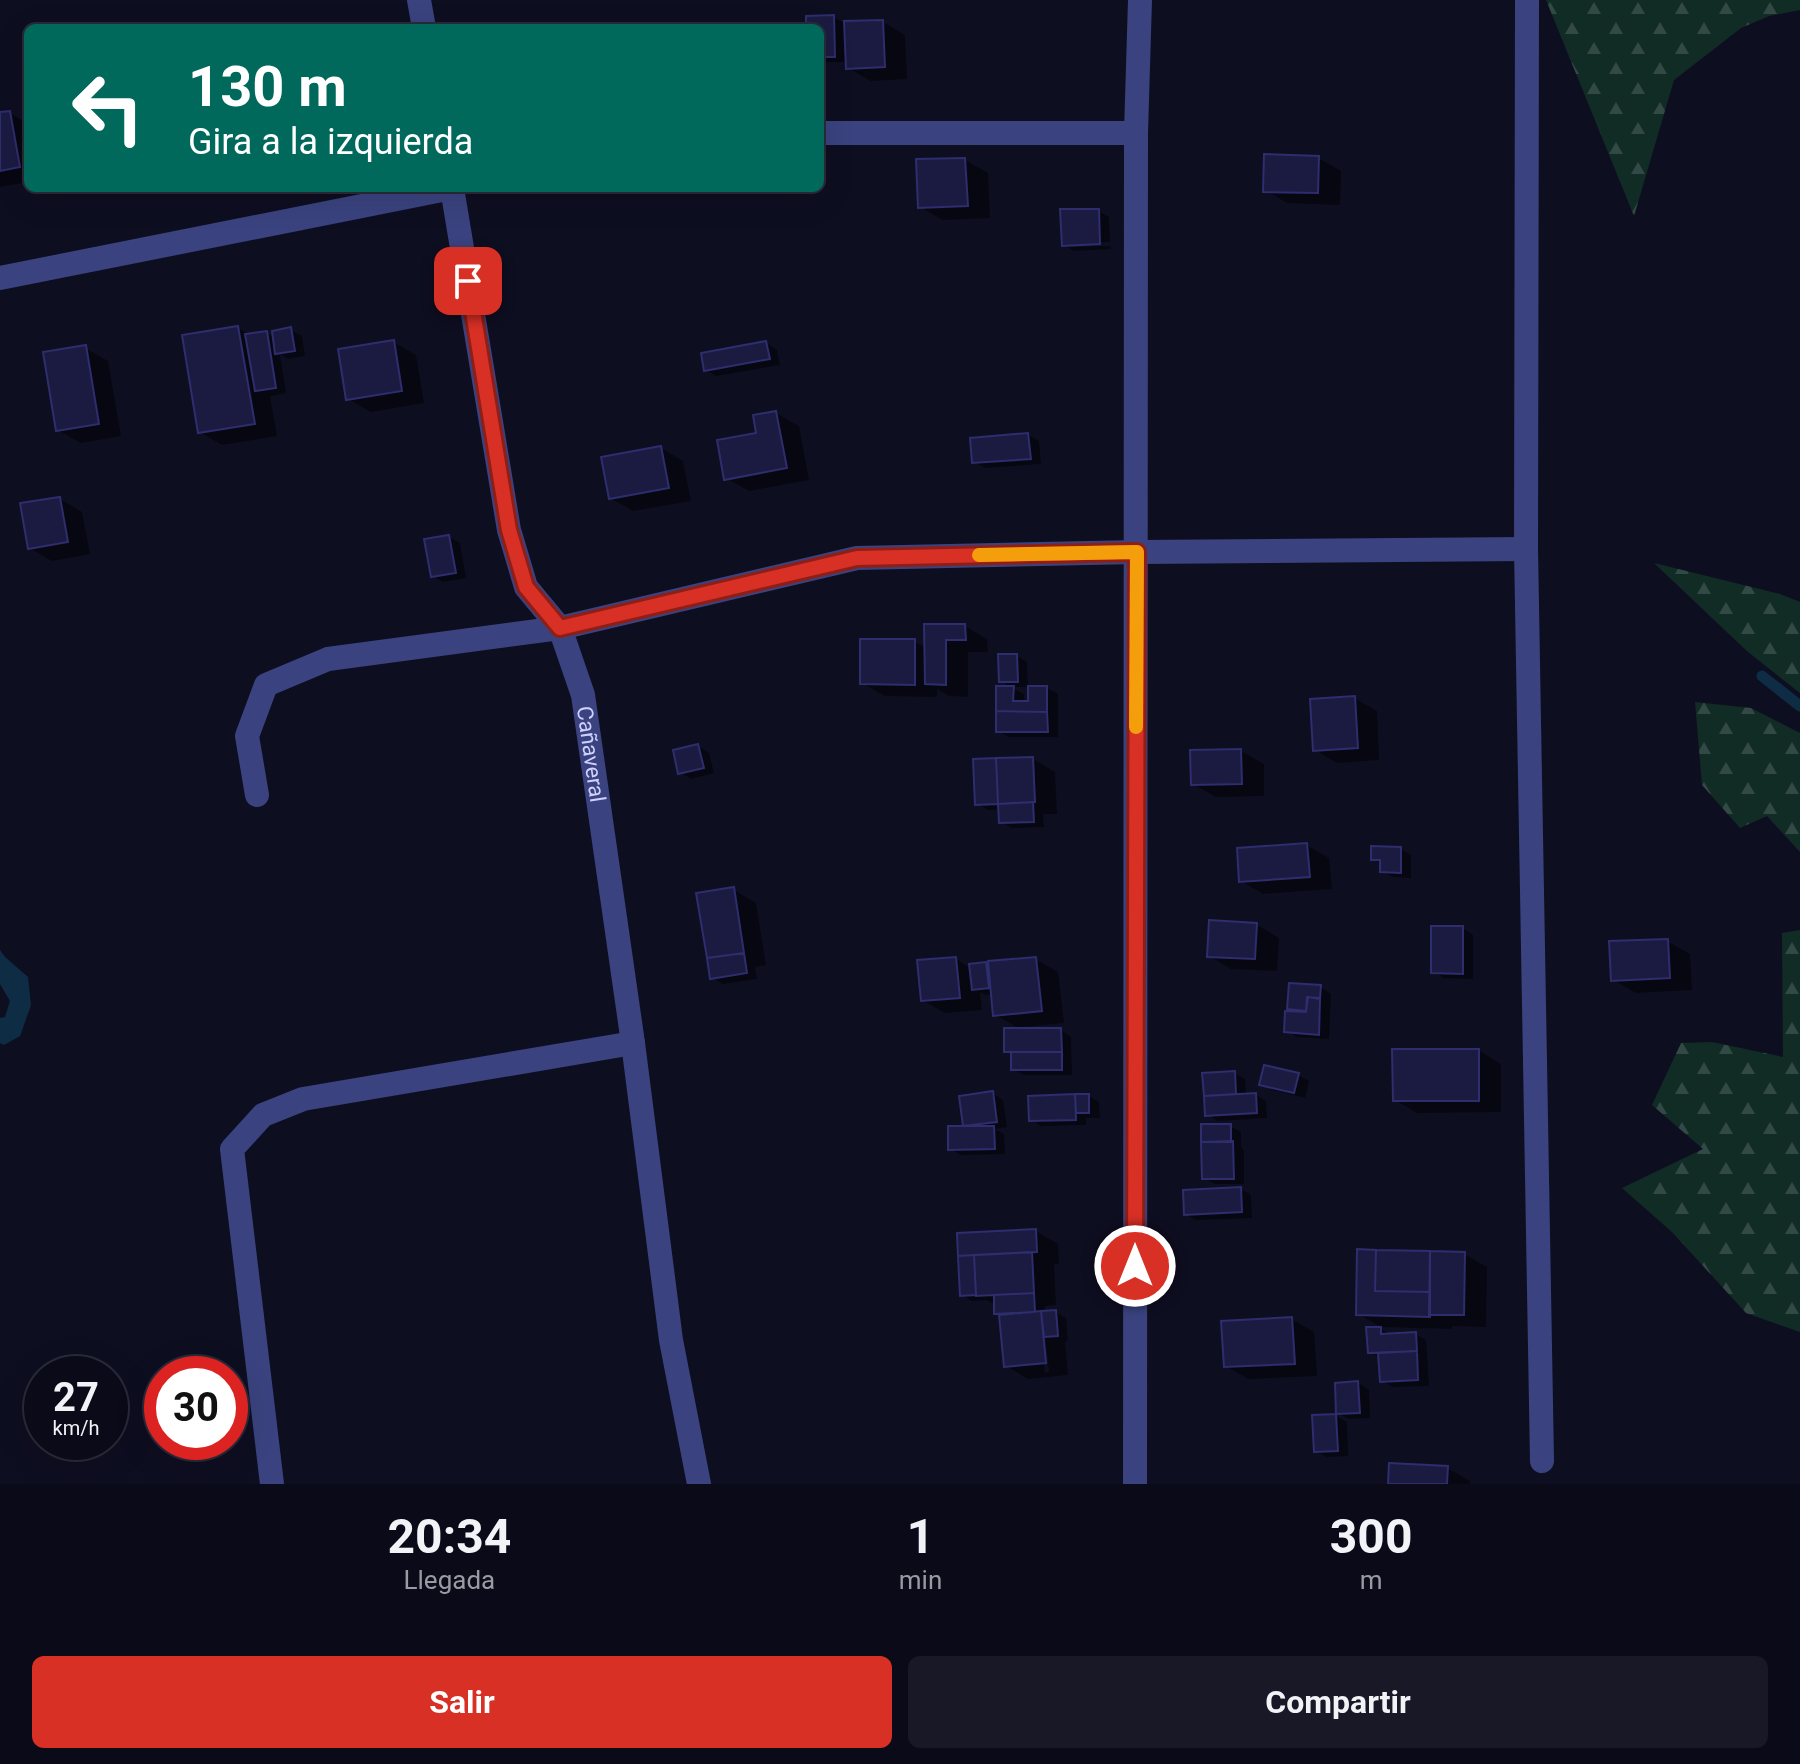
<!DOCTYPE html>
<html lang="es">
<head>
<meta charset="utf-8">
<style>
	:root { --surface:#0a0a19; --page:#181826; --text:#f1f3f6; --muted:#999aa2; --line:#2a2b38; --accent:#d93025 }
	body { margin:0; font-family:Roboto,sans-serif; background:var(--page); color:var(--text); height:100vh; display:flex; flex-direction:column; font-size:30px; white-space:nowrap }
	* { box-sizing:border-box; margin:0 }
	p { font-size:26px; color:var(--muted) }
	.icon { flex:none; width:44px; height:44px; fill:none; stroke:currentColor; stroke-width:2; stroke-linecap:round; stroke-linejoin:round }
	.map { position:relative; height:1484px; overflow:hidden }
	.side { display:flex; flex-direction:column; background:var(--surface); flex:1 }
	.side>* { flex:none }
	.banner { position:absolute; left:24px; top:24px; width:800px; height:168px; border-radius:12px; box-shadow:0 8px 32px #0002,0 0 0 2px var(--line); background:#00695c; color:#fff; overflow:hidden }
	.speed { position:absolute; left:24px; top:1356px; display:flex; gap:16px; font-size:40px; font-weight:700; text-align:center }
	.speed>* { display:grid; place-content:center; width:104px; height:104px; border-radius:50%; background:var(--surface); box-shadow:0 8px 32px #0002,0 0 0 2px var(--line); line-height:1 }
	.speed small { font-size:20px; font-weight:400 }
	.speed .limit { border:12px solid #d22; background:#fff; color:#111 }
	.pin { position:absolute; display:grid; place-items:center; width:68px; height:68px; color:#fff; margin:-34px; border-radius:16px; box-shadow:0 4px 12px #0006 }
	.me { position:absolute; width:88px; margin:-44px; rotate:0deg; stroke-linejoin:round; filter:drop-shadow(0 0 6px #0008) }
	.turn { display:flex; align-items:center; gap:28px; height:168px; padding:0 32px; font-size:36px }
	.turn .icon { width:104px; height:104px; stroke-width:2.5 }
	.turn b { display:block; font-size:56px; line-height:68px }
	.eta { display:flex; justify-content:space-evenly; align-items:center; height:136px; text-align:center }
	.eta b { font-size:48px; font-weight:700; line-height:56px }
	.button { display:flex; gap:16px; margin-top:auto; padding:16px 32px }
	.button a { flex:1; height:92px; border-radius:12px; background:var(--accent); color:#fff; font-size:32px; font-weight:700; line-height:92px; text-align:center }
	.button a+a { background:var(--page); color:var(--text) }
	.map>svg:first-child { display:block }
	.forest { fill:url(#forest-firs) }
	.water { fill:#0e2d45 }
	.shadow { fill:#0007; fill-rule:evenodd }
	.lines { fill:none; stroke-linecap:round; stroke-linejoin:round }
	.stream { stroke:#0e2d45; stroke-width:11 }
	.building { fill:#1b1a41; stroke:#2e2d6d; stroke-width:2 }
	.minor { stroke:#3a437f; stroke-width:24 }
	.route-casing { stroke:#8d1f18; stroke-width:20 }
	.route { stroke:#d93025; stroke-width:14 }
	.slow { stroke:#f59e0b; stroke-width:14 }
	.labels { text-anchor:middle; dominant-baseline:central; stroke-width:7; stroke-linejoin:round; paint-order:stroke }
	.street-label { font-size:22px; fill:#cfd2fe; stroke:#0e0e21 }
</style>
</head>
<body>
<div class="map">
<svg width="1800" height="1484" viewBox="0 0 1800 1484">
	<defs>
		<pattern id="forest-firs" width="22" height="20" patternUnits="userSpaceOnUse" patternTransform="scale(2)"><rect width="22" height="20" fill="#112b25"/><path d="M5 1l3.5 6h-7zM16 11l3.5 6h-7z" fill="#334946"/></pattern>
	</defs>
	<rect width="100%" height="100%" fill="#0e0e21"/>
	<path class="forest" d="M1546,0H1800V10L1769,16L1741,28L1674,80L1634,216Z
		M1654,563L1780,594L1800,602V693L1748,652Z
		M1695,702L1751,708L1800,733V852L1767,816L1740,828L1702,785Z
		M1800,930V1332L1746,1313L1672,1232L1622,1188L1703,1149L1652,1105L1681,1043L1712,1042L1783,1057L1782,933Z"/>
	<path class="water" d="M0,950L5,957L28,977L31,1005L20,1036L4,1045L0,1043V1018L5,1017L10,1001L0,984Z"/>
	<path class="shadow" d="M833,17L844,23L883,22L905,35L907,79L871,81L848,68V62H820V28H808Z
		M10,113L28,124V182L0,187V115Z
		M1318,158L1341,171L1340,205L1287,203L1265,190Z
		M965,160L988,173L990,218L943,220L920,207Z
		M1098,211L1109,217L1110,242L1071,243V247L1110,246L1111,249L1074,251L1063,244Z
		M238,328L251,335L267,333L275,338L291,330L302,336L305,356L288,359L280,354L286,393L270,396L277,436L222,445L200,432Z
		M393,342L416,355L424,403L371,412L348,399Z
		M766,343L777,350L780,365L716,376L706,370Z
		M85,348L108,361L121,436L81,443L58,430Z
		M776,413L799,426L809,480L749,491L726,478Z
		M1028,435L1039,441L1041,464L985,468L974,462Z
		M661,448L683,461L691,501L633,511L610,498Z
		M60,499L82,512L90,554L52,561L29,548Z
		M449,537L460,543L466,578L443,582L433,576Z
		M965,626L987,639L988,652H968V697L949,696L937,689V697L885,696L862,683L914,641L926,648Z
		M1017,656L1027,662L1028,687H1011L1024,694V703H1030L1047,688L1058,694V737H1009L998,731L1013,688L1001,681Z
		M1354,698L1377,711L1379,760L1337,763L1315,750Z
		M698,746L709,753L714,773L691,779L680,772Z
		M1241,751L1264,764V796L1216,797L1193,784Z
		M1033,759L1055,772L1057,814H1043L1044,827L1012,828L1001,822V809L988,810L977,803Z
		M1306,845L1329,858L1332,889L1263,894L1241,881Z
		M1401,849L1411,855V878L1393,877L1382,871V864L1373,859Z
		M734,890L756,903L766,965L755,967L757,979L723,984L712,977Z
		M1257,925L1279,938L1277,971L1231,969L1209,956Z
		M1463,928L1473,935V979L1444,978L1433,972Z
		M1667,941L1690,954L1692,990L1636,993L1613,980Z
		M956,959L971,968L985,964L990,967L1035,959L1058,972L1064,1023L1023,1027V1030H1061L1071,1037L1072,1075H1024L1013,1069V1055L1006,1051L1022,1030L995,1015L993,994L985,995L980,992L982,1010L945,1013L922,1000Z
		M1291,985L1321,987L1331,994L1329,1039L1297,1037L1286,1030Z
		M1478,1050L1501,1064V1112L1417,1113L1395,1100Z
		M1234,1073L1245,1079L1246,1095H1256L1266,1101L1267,1118L1218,1121L1207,1114L1204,1075Z
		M1298,1075L1309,1081L1305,1098L1272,1090L1261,1084Z
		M992,1093L1003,1100L1007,1127L995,1129L1004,1134L1005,1154L961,1155L950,1149L965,1128L961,1097Z
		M1089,1096L1099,1102L1100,1118H1086V1125L1041,1126L1031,1120L1030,1098Z
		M1230,1126L1241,1132V1148L1244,1150V1184H1215L1204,1178Z
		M1241,1189L1251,1195L1252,1218L1196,1220L1186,1214Z
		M1036,1231L1058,1244L1059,1264H1054L1056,1305L1045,1306V1313L1056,1312L1066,1318L1068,1341H1065L1068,1375L1028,1379L1006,1366L1001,1315L996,1313V1305L987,1300L972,1301L962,1295ZM1040,1325H1044L1049,1372L1045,1373Z
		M1464,1254L1487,1267L1486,1327L1452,1326V1329L1381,1327L1358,1314Z
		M1291,1319L1314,1332L1317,1376L1248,1379L1226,1366Z
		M1381,1329L1392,1335L1415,1334L1426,1340L1429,1386L1393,1387L1382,1381L1380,1358L1370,1352Z
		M1358,1383L1369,1390L1370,1418L1349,1419L1338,1413Z
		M1336,1416L1347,1422L1348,1456L1327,1457L1316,1451Z
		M1447,1468L1470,1481V1484H1390Z"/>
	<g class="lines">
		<path class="stream" d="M1762,676L1800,706"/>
	</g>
	<path class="building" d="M834,15L835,57H820V28H806V16Z
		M883,20L885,67L846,69L844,21Z
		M10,111L20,167L0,171V112Z
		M1264,154L1319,156L1318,193L1263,192Z
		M965,158L968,206L918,208L916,159Z
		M1060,209H1099L1100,244L1062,246Z
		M238,326L255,424L198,433L182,335Z
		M291,327L295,351L275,354L272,331Z
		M267,331L276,388L255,391L245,334Z
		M394,340L402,391L346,400L338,349Z
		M766,341L770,359L704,371L701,353Z
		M86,345L99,424L56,431L43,352Z
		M776,411L787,468L724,480L717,440L756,433L753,415Z
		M1028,433L1031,459L972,463L970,438Z
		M661,446L669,488L609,499L601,457Z
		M60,497L68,542L28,549L20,503Z
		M449,535L456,573L431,577L424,539Z
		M924,624H965L966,640H946V685L925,684Z
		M860,639H915V685L860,684Z
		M998,654H1017L1018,682H999Z
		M996,686H1014L1013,701H1028V686H1047V712L996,711Z
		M1355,696L1358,748L1313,751L1310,699Z
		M996,711L1047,712L1048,732H996Z
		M698,744L704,768L678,774L673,750Z
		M1241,749L1242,784L1191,785L1190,750Z
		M1033,757L1035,802L998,804L996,758Z
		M996,758L998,804L975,805L973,759Z
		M1033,802L1034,822L999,823L998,804Z
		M1307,843L1310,877L1239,882L1237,848Z
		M1371,846L1401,847V873L1380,872V860H1371Z
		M734,887L744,953L707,958L696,893Z
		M1209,920L1257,923L1255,959L1207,957Z
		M1431,926H1463V974L1431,973Z
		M1668,939L1670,978L1611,981L1609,941Z
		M744,953L747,973L710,979L707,958Z
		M956,957L960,998L921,1001L917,960Z
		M1036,957L1042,1011L993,1016L988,961Z
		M986,962L989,988L972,990L969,964Z
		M1289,983L1321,985L1320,998L1307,997L1306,1011L1287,1009Z
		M1308,997L1320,999L1319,1035L1284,1032L1285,1011L1306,1012Z
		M1004,1028H1061L1062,1052H1004Z
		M1392,1049H1479V1101H1393Z
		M1011,1052H1062V1070H1011Z
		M1264,1065L1299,1073L1294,1093L1259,1085Z
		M1235,1071L1236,1094L1204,1096L1202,1073Z
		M993,1091L997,1122L963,1126L959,1096Z
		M1256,1093L1257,1113L1205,1116L1204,1096Z
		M1075,1094H1089V1113H1076Z
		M1075,1094L1076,1120L1029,1121L1028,1096Z
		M1201,1124H1231V1142H1201Z
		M948,1126H994L995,1149L948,1150Z
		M1233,1141L1234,1179H1202L1201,1142Z
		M1241,1187L1242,1212L1184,1215L1183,1190Z
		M1036,1229L1037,1252L958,1256L957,1233Z
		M1357,1249L1376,1250L1375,1291L1430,1292V1317L1356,1315Z
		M1376,1250L1430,1251V1292L1375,1291Z
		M1430,1251L1465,1252L1464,1315H1429Z
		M1032,1252L1034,1293L976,1296L974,1255Z
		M974,1255L976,1295L960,1296L958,1256Z
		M1034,1293L1035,1312L994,1314V1295Z
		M1056,1310L1058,1336L1044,1337L1041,1311Z
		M1041,1311L1046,1363L1004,1367L999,1315Z
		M1292,1317L1295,1364L1224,1367L1221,1321Z
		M1366,1327H1381V1334L1416,1332L1417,1351L1368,1353Z
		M1417,1351L1418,1380L1380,1382L1378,1353Z
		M1358,1381L1360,1413L1336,1414L1335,1383Z
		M1336,1414L1338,1451L1314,1452L1312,1415Z
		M1389,1463L1448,1466L1447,1484H1388Z"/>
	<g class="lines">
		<g class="minor">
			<path d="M419,0L424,28"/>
			<path d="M1527,0L1526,549L1542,1461"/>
			<path d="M820,133H1136"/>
			<path id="s1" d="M452,188L509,530L526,587L560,628L583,695L633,1043L671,1340L699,1484"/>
			<path d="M0,278L452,188"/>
			<path d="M257,795L247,736L266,685L328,659L560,628L857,558L1137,552L1526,549"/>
			<path d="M272,1484L232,1149L263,1115L303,1099L633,1043"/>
			<path d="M1135,1484L1136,133L1140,0"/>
		</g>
	</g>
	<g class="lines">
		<defs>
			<path id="route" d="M468,281L509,530L526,587L560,628L857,558L1137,552L1135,1266"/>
		</defs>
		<use href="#route" class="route-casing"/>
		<use href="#route" class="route"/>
		<path class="slow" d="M979,555L1137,552L1136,727"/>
	</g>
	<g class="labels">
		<g class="street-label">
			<text stroke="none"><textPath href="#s1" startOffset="590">Cañaveral</textPath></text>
		</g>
	</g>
</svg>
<div class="speed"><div>27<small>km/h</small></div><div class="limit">30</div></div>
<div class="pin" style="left:468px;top:281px;background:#d93025"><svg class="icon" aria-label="arrive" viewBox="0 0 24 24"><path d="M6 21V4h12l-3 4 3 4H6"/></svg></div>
<svg class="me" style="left:1135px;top:1266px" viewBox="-20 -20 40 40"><circle r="17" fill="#d93025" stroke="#fff" stroke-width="3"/><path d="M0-11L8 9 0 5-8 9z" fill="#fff"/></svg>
<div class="banner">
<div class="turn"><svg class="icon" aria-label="left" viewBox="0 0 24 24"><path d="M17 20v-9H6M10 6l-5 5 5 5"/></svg><div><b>130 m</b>Gira a la izquierda</div></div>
</div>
</div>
<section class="side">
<div class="eta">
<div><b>20:34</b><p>Llegada</p></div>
<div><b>1</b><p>min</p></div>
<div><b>300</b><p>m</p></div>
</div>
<div class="button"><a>Salir</a><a>Compartir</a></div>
</section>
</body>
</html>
